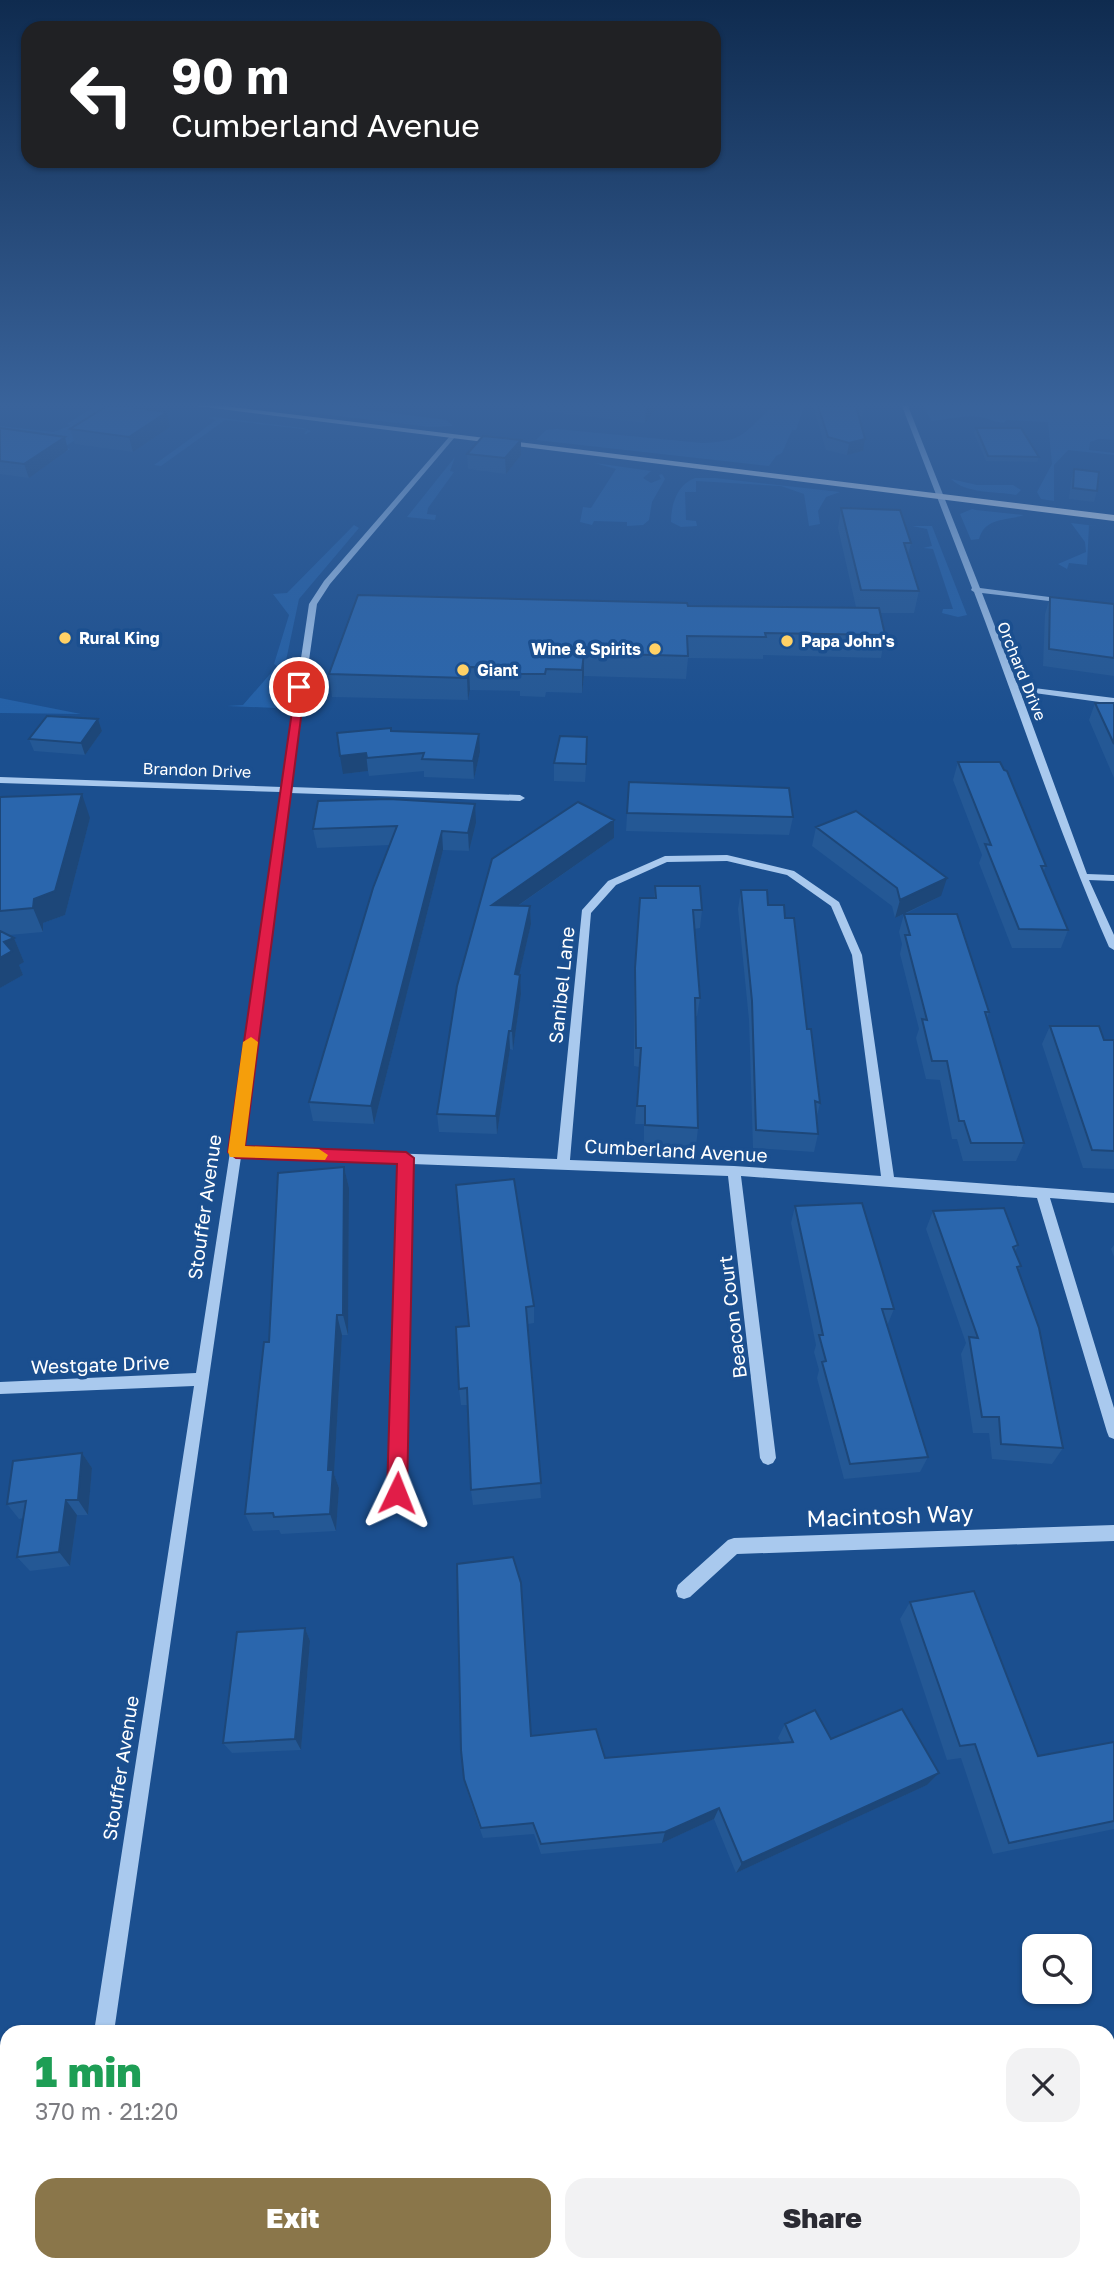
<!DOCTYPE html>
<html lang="en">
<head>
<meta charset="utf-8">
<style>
	:root { --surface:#fff; --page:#f2f2f3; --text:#2b2b33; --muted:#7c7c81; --accent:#8a764a }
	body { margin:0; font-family:"Golos Text",sans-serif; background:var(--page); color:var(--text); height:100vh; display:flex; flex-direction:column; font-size:26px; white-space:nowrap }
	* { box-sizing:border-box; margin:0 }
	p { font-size:23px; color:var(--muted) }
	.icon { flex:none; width:38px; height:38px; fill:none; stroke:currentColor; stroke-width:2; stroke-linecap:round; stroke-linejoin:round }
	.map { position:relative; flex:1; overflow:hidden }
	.side { position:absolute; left:0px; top:2025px; width:1115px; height:247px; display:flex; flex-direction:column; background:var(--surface); border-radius:21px 21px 0 0; box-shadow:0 2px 5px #0004 }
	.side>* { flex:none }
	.top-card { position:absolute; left:21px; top:21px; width:700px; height:147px; border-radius:21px; box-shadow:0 2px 5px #0004; background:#202124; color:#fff; overflow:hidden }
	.buttons { position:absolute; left:1022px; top:1934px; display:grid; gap:14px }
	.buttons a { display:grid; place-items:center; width:70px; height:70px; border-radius:14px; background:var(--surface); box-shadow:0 2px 5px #0004; font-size:35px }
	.pin { position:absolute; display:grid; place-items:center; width:60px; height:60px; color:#fff; margin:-30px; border:4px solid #fff; border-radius:50%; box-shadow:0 2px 7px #0007 }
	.me { position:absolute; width:77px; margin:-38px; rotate:2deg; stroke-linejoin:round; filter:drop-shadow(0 0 5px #0008) }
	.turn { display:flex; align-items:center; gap:24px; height:147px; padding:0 35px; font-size:32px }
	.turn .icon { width:91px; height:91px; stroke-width:2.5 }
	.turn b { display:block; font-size:49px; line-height:60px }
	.round { display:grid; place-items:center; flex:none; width:74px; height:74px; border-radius:21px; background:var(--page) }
	.summary { display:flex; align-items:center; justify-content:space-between; height:119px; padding:0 35px }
	h1 { font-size:42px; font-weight:800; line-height:52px; color:#1e9e55 }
	.button { display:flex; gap:14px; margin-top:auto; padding:14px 35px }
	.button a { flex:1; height:80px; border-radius:21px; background:var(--accent); color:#fff; font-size:28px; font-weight:800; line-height:80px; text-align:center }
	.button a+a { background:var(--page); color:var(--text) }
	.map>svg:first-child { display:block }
	.green { fill:#2461a8 }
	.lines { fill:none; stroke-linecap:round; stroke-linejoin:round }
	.minor { fill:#a9c9ee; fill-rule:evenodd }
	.major { fill:#f0f6ff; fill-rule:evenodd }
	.wall { fill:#245895 }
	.shaded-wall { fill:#1d4779 }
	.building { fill:#2a66ad; stroke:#1d4779; stroke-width:2 }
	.route { fill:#e11d48; stroke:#92132f; stroke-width:2 }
	.slow { fill:#f59e0b }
	.poi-dot { fill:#ffd166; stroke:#1b4f8f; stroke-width:2.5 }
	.labels { text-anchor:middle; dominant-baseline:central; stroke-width:7; stroke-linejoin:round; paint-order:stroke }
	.far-poi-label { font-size:16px; font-weight:bold; fill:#fff; stroke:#1b4f8f; text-anchor:start }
	.far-street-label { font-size:16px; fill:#fff; stroke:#1b4f8f }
	.street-label { font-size:19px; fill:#fff; stroke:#1b4f8f }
	.near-street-label { font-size:23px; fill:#fff; stroke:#1b4f8f }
</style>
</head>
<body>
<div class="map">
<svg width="1114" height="2270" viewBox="0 0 1114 2270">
	<rect width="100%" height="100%" fill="#1b4f8f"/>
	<path class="green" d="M89,406H130L64,447L70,449L66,452L0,432V426L53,432L70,426L67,424L92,408Z
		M254,406H341L446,420L453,426L430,427Z
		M782,406H804L796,430H792L782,453L776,456L769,466L536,440L546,430L557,429L702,443C743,441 742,435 770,409L780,410Z
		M923,406H1114V440L1099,439L1090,442L1089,450L1114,453V455L1068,450L1054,465V501L1041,499L1037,492L1052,464L1048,422L1006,420L1004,423C997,422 994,421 988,419C971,413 945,420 932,421Z
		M214,417L303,428L311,431L306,434H304L307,430L302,429L225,420L161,466L154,465L216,420L209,418Z
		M455,457L450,471L454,472L428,508L427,514L436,515L435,520L407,517Z
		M595,463L651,471L643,478L651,483L661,479L659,475L662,474L665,479L652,502L649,520L643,525L627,526V522L594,521L592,525L580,522L583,507L591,508L616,469Z
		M695,478H715L840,492L826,497L818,511L820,524L809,526L804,494L781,486L696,481V492H685L686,520L696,521L697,526L681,527L671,522C671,504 677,485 695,478Z
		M951,479L977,485H1013L1021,490L1016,495C995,491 966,494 951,479Z
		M972,509L976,510L1024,515C1006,521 985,517 979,539L971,540L960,514Z
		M1071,523L1104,527L1089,525L1087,565L1069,563L1067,569L1058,564L1086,552L1085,542Z
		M354,525L359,528L299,599L276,708L227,706L243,705L277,666L274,664L289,615L273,594L287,593Z
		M912,526H932L967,615L958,617L942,613L943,609H953L933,549L923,548L932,546L927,529Z
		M0,698L81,714L0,713Z"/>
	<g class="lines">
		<path class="minor" d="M902,406H908L980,588L1065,599L1069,601L1065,603L982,593L1018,686L1114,698V704L1020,691L1087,874L1114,875V881L1089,880L1114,935V950L1109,947C1058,831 1019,710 974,592L971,590L972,588Z
			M450,436L455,437L330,584L317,604L291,787L520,795L525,798L520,801L290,793L243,1148L557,1159L582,910L608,881L665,856L727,855L794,871L839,902L862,955L894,1177L1114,1193V1203L1050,1198L1114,1408V1439L1109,1437L1107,1432L1037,1198L741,1176L776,1458L773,1463L768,1465L763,1463L760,1458L728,1176L412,1164L405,1493L402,1498L397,1500L392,1498L389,1493L400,1163L241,1157L114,2032H94L194,1386L0,1394V1382L196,1373L230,1152L281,792L0,783V777L282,787L309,604L324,581ZM727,861L787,875L831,906L852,955L881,1176L734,1166L570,1160L591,913L616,885L667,862Z
			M1114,1525V1541L737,1554L690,1597L684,1599L678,1597L676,1591L678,1585L728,1540L734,1538Z
			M58,2264H80L79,2270H57Z
			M640,2264H662L664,2270H642Z
			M793,2264H815V2270H793Z"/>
		<path class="major" d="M197,406H224L1114,515V521Z"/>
	</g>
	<path class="wall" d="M496,406H658L645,423Z
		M813,406H865L863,416H858L863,451L847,455L826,450Z
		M167,412L170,427L133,452L75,444L70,429Z
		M0,428L68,450L29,478L0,474Z
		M976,428L1039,457L1037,462L986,461L974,433Z
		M467,454L521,455L506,474L468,469Z
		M1074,469L1097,491L1094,502L1069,499L1071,480Z
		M841,508L911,543L908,555L919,591L914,613H880L885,635L881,658L763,655V659L688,658L686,679L584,676L582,693L546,692L545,697L520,696V691L470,690L468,700L332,697L329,674L688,606L856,607L838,528Z
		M1050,597L1114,604V676L1043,666L1045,614Z
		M1095,703H1114V778L1089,720Z
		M98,719L102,731L85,755L34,751L29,739Z
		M391,731L480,752L474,779L424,777V771L369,776L368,771L343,774Z
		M587,755L585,782L554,781V763Z
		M958,762L1046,866L1043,872L1068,930L1061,948H1012L979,863L982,855L953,780Z
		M629,782L793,817L789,835L626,831Z
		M0,797L90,818L65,915L43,923V932L9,935L14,938L24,962L19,965L23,975L0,988Z
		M614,820V838L518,906H530L531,924L519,975L521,994L513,1050L510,1049L497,1134L439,1132L437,1114L492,859Z
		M476,823L469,851L443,850L374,1124L313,1121L309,1102L390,845L317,848L313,829Z
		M816,827L941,896L905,914L989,1012L987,1019L1024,1143L1016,1161H963L957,1139H952L940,1080L926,1079L916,1038L919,1029L900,954L902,944L899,932L904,914L895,918L892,906L812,846Z
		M655,886L702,910L700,928L694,929L700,998L697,1016H696L698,1128L696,1146L644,1144V1124H635L639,1067L634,1066V987L640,898H654Z
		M741,890L768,905L785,918L820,1103L817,1116L818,1134L814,1152L753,1148L749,1020L738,909Z
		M1050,1026L1104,1040H1114V1169L1083,1168L1042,1044Z
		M344,1167L349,1188L348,1335H342L334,1474L339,1488L336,1531L281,1534L279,1530L253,1531L245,1514L269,1342Z
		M456,1185L534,1306V1323L528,1324L541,1498L473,1505L471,1490L468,1405H461L459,1389L469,1326Z
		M795,1206L894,1309L887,1326L928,1457L920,1472L844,1479L817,1378L819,1370L814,1352L816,1345L791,1223Z
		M933,1211L1018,1245L1015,1252L1021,1266L1018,1271L1063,1448L1052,1464L992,1459L989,1433H973L961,1354L966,1343L926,1229Z
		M1114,1245V1257L1111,1249Z
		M82,1453L92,1468L88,1515H77L70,1566L30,1571L17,1557L23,1518L19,1519L7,1504Z
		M910,1602L1038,1756L1114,1742V1829L993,1854L961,1758L947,1760L900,1619Z
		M305,1628L310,1641L301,1750L232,1753L223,1743Z
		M785,1724L939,1773L927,1785L736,1873L714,1819L662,1843L541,1854L534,1834L483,1838L467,1791L464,1779L531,1736L605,1758L781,1743L778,1738Z"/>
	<path class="shaded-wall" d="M646,406H658L645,423Z
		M167,412L170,427L133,452L129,437Z
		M65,437L68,450L29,478L24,464Z
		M865,439L863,451L847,455L849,443Z
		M521,440V455L506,474L505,458Z
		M584,653V676L582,693V670Z
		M469,667L470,690L468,700L467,678Z
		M98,719L102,731L85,755L81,743Z
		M479,734L480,752L474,779L473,761Z
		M366,753L368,771L343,774L340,756Z
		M82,794L90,818L65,915L43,923V932L33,908L34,899Z
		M475,804L476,823L469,851L468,833Z
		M614,820V838L493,923L492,905Z
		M442,831L443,850L374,1124L371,1106Z
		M947,878L941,896L895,918L900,900Z
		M530,906L531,924L515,993V974Z
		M14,938L24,962L19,965L23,975L0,988V958L4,942Z
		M520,975L521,994L513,1050L512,1031Z
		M509,1031L510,1049L497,1134L496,1116Z
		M344,1167L349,1188L348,1335L343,1315Z
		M337,1315L342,1335L334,1474L339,1488L336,1531L330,1514L328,1470Z
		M82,1453L92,1468L88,1515L78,1500Z
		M66,1500L77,1515L70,1566L59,1552Z
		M305,1628L310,1641L301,1750L295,1739Z
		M939,1773L927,1785L736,1873L742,1863Z
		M719,1808L714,1819L662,1843L665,1832Z"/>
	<path class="building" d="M107,406H122L167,412L129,437L70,429Z
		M818,406H856L865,439L849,443L828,437Z
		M0,428L65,437L24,464L0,461Z
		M976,428H1021L1039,457L988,456Z
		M483,436L521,440L505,458L467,454Z
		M1074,469L1099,472L1097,491L1073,488Z
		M841,508L900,510L911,543H904L919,591L861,590Z
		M358,595L687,603L688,606L879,608L885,635L765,633L766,637L687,636L688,656L584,653L582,670L546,669L545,674H519L520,668L469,667L467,678L329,674Z
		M1050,597L1114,604V658L1049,649Z
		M1095,703H1114V744Z
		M47,716L98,719L81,743L29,739Z
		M391,728V731L479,734L473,761L422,759L424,753L367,758L366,753L340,756L337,733Z
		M560,736L587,737L586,764L554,763Z
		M958,762H1000L1004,770L1007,771L1046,866H1041L1068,930L1019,929L985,844L991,845Z
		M629,782L789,788L793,817L627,813Z
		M82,794L55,891L34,899L33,908L0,911V797Z
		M389,799L475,804L468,833L442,831L371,1106L309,1102L373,888L397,826L313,829L318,801Z
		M578,802L614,820L492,905L530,906L515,974L520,975L512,1031H509L496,1116L437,1114L457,986L492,859Z
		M856,811L947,878L900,900L897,888L816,827Z
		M655,886H700L702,910H693L700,998H695L698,1128L645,1125V1106H637L641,1048H636L635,968L640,898H656Z
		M741,890H767L768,905H784L785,918H794L807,1029H811L820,1103L815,1101L818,1134L756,1130L752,1001Z
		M904,914H957L989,1012H985L1024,1143H971L964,1121H959L947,1061H932L922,1019L927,1020L905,935H910Z
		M0,931L14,938L4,942L12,951L0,958Z
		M1050,1026H1099L1104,1040H1114V1151L1092,1150Z
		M344,1167L343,1315H337L328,1470H333L330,1514L274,1517L273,1513L245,1514L264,1342H269L278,1173Z
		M514,1179L534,1306L526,1307L541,1483L471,1490L467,1388L459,1389L456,1327L469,1326L456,1185Z
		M862,1203L894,1309H882L928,1457L850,1464L822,1362L826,1361L819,1335H823L795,1206Z
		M1004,1208L1018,1245L1013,1247L1021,1266L1017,1267L1039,1328L1063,1448L1001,1444L999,1417H982L969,1337L978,1338L933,1211Z
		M82,1453L78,1500H66L59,1552L17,1557L26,1501L7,1504L13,1461Z
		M513,1557L521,1583L531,1736L596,1729L605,1758L793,1742L785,1724L815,1710L831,1739L902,1709L939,1773L742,1863L719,1808L665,1832L541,1844L533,1823L481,1828L464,1779L461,1750L457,1564Z
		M974,1591L1038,1756L1114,1742V1821L1009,1843L975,1744L960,1746L910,1602Z
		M305,1628L295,1739L223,1743L237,1632Z"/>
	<linearGradient id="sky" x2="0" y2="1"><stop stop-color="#0f2b4f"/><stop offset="0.56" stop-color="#39639b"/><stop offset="1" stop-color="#39639b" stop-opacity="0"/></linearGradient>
	<rect width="1114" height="724" fill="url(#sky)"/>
	<path class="route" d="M296,684L305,687L245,1146L406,1152L414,1158L407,1493L404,1500L397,1503L390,1500L387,1493L397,1164L236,1158L228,1152Z"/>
	<path class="slow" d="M251,1037L258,1042L245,1146L319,1149L328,1155L325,1160L230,1157L228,1152L243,1042Z"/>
	<g class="poi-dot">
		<circle cx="65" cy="638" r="7"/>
		<circle cx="787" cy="641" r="7"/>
		<circle cx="655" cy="649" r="7"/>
		<circle cx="463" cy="670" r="7"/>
	</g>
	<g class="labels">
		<g class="far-poi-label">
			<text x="79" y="638">Rural King</text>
			<text x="801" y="641">Papa John's</text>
			<text x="641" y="649" text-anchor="end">Wine &amp; Spirits</text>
			<text x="477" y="670">Giant</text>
		</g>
		<g class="far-street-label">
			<text transform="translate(1022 671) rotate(68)">Orchard Drive</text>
			<text transform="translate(197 770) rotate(2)">Brandon Drive</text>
		</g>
		<g class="street-label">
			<text transform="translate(561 985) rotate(-84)">Sanibel Lane</text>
			<text transform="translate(676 1150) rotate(3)">Cumberland Avenue</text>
			<text transform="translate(204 1207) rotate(-82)">Stouffer Avenue</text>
			<text transform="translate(732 1317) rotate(-97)">Beacon Court</text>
			<text transform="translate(100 1364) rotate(-2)">Westgate Drive</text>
			<text transform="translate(120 1768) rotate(-81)">Stouffer Avenue</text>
		</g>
		<g class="near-street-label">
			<text transform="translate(890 1515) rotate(-2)">Macintosh Way</text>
		</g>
	</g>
</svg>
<div class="buttons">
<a><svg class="icon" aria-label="search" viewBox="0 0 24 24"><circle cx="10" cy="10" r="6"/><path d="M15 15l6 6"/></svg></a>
</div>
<div class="pin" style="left:299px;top:687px;background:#d93025"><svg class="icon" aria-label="arrive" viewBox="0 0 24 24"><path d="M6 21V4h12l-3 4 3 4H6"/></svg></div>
<svg class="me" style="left:397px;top:1493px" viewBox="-20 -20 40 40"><path d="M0-17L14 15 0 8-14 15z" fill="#e11d48" stroke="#fff" stroke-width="4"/></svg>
<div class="top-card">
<div class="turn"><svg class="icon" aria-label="left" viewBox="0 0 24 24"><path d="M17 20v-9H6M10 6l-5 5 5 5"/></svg><div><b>90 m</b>Cumberland Avenue</div></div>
</div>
<section class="side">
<div class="summary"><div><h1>1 min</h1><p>370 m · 21:20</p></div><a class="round"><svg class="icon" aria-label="close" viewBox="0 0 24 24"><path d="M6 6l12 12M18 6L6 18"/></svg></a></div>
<div class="button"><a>Exit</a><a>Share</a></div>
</section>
</div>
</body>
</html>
